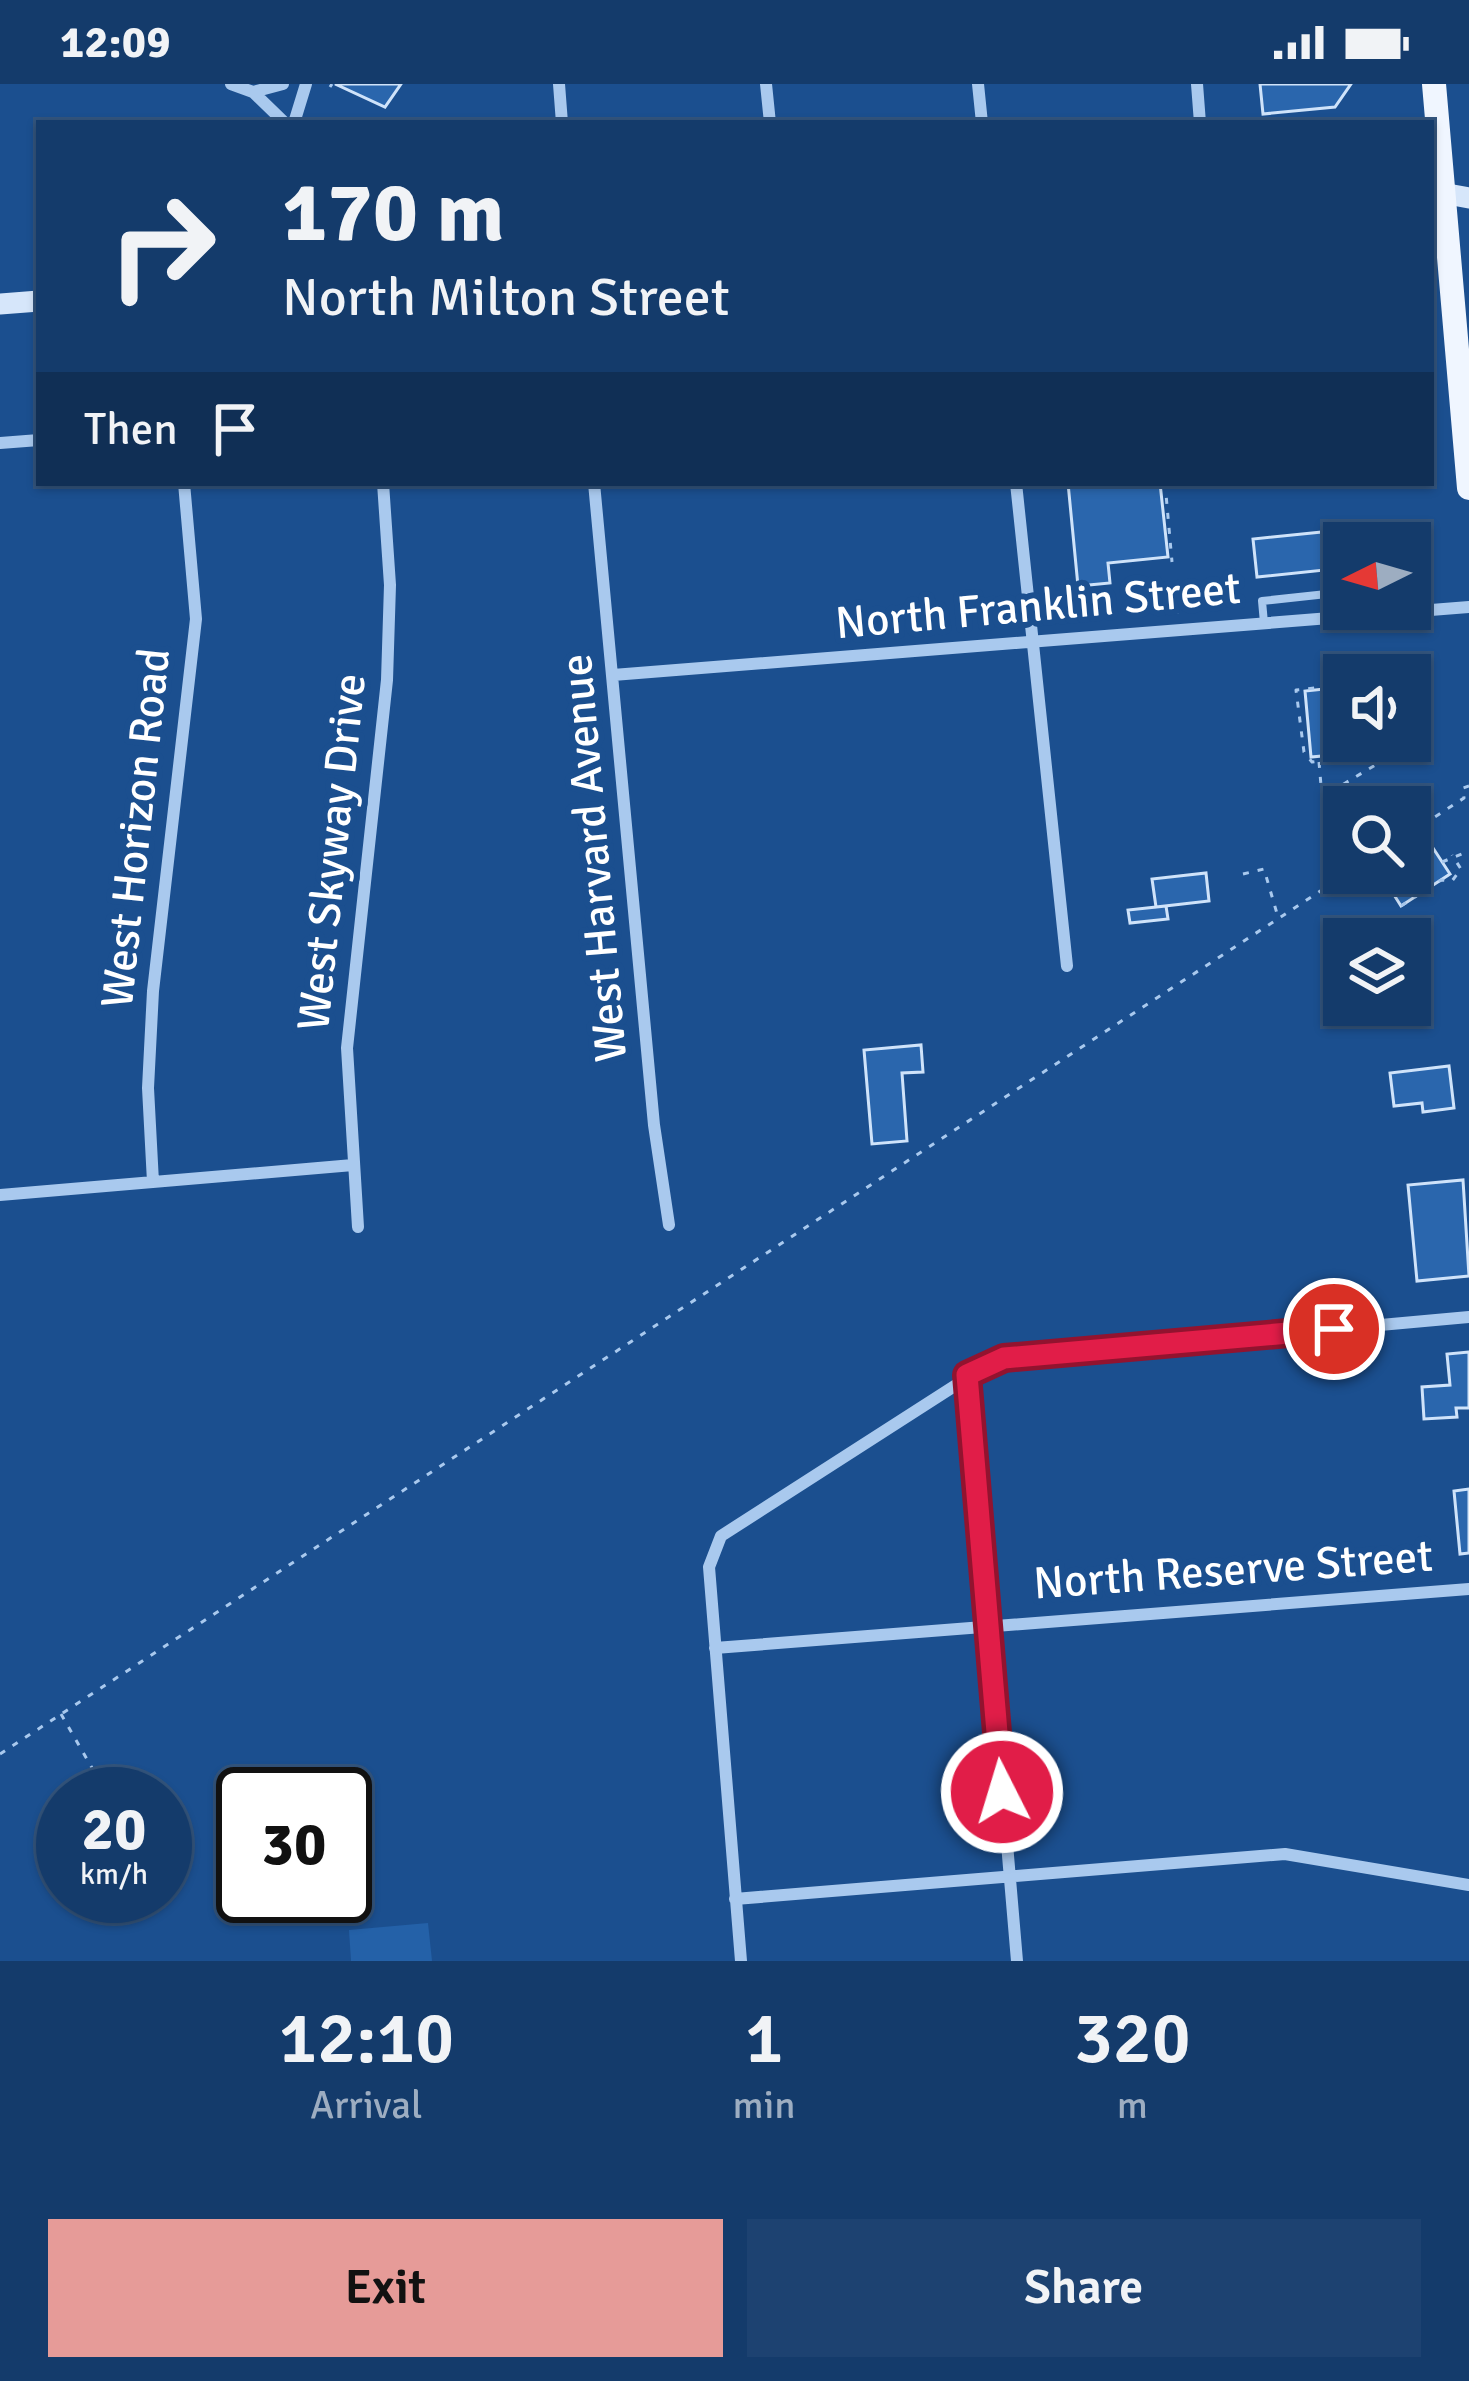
<!DOCTYPE html>
<html lang="en">
<head>
<meta charset="utf-8">
<style>
	:root { --surface:#143b6b; --page:#1d4271; --text:#f1f3f6; --muted:#9dadc1; --line:#33557e; --accent:#e69b98 }
	body { margin:0; font-family:Signika,sans-serif; background:var(--page); color:var(--text); height:100vh; display:flex; flex-direction:column; font-size:45px; white-space:nowrap }
	* { box-sizing:border-box; margin:0 }
	p { font-size:39px; color:var(--muted) }
	.icon { flex:none; width:66px; height:66px; fill:none; stroke:currentColor; stroke-width:2; stroke-linecap:round; stroke-linejoin:round }
	.map { position:relative; height:1877px; overflow:hidden }
	.drawer { display:flex; flex-direction:column; background:var(--surface); flex:1 }
	.drawer>* { flex:none }
	.banner { position:absolute; left:36px; top:36px; width:1398px; height:366px; border-radius:0px; box-shadow:0 3px 9px #0004,0 0 0 3px var(--line); background:#143b6b; color:var(--text); overflow:hidden }
	.needle { width:78px; rotate:265deg }
	.tools { position:absolute; left:1323px; top:438px; display:grid; gap:24px }
	.tools a { display:grid; place-items:center; width:108px; height:108px; border-radius:0px; background:var(--surface); box-shadow:0 3px 9px #0004,0 0 0 3px var(--line); font-size:60px }
	.speed { position:absolute; left:36px; top:1683px; display:flex; gap:24px; font-size:60px; font-weight:700; text-align:center }
	.speed>* { display:grid; place-content:center; width:156px; height:156px; border-radius:50%; background:var(--surface); box-shadow:0 3px 9px #0004,0 0 0 3px var(--line); line-height:1 }
	.speed small { font-size:30px; font-weight:400 }
	.speed .limit { border:6px solid #111; border-radius:18px; background:#fff; color:#111 }
	.pin { position:absolute; display:grid; place-items:center; width:102px; height:102px; color:#fff; margin:-51px; border:6px solid #fff; border-radius:50%; box-shadow:0 3px 12px #0007 }
	.me { position:absolute; width:132px; margin:-66px; rotate:355deg; stroke-linejoin:round; filter:drop-shadow(0 0 9px #0008) }
	.turn { display:flex; align-items:center; gap:42px; height:252px; padding:0 48px; font-size:54px }
	.turn .icon { width:156px; height:156px; stroke-width:2.5 }
	.turn b { display:block; font-size:84px; line-height:102px }
	.then { display:flex; align-items:center; height:114px; padding:0 48px; background:#0003; gap:24px; font-size:45px }
	.eta { display:flex; justify-content:space-evenly; align-items:center; height:204px; text-align:center }
	.eta b { font-size:72px; font-weight:600; line-height:84px }
	.button { display:flex; gap:24px; margin-top:auto; padding:24px 48px }
	.button a { flex:1; height:138px; border-radius:0px; background:var(--accent); color:#111; font-size:48px; font-weight:600; line-height:138px; text-align:center }
	.button a+a { background:var(--page); color:var(--text) }
	.status { display:flex; justify-content:space-between; align-items:center; height:84px; padding:0 60px; background:var(--surface); direction:ltr }
	.status svg { height:33px; fill:currentColor }
	.map>svg:first-child { display:block }
	.green { fill:#2461a8 }
	.building { fill:#2a66ad; stroke:#cfe3fa; stroke-width:3 }
	.lines { fill:none; stroke-linecap:round; stroke-linejoin:round }
	.path { stroke:#a9c9ee; stroke-width:3; stroke-dasharray:6 9; stroke-linecap:butt }
	.lane { stroke:#a9c9ee; stroke-width:8 }
	.street { stroke:#a9c9ee; stroke-width:12 }
	.secondary { stroke:#d6e6fa; stroke-width:21 }
	.primary { stroke:#f0f6ff; stroke-width:24 }
	.route-casing { stroke:#92132f; stroke-width:30 }
	.route { stroke:#e11d48; stroke-width:21 }
	.labels { text-anchor:middle; dominant-baseline:central; stroke-width:12; stroke-linejoin:round; paint-order:stroke }
	.street-label { font-size:45px; fill:#fff; stroke:#1b4f8f }
</style>
</head>
<body>
<div class="status"><b>12:09</b><svg viewBox="0 0 49 12"><path d="M0 12V9h3v3zM5 12V6h3v6zM10 12V3h3v9zM15 12V0h3v12zM26 1h20v11H26zM47 4h2v5h-2z"/></svg></div>
<div class="map">
<svg width="1469" height="1877" viewBox="0 0 1469 1877">
	<rect width="100%" height="100%" fill="#1b4f8f"/>
	<path class="green" d="M428,1839L432,1877H351L349,1846Z"/>
	<path class="building" d="M335,0H401L385,23Z
		M1260,0H1351L1335,23L1263,30Z
		M1068,399H1160L1168,473L1108,479L1110,499L1078,502Z
		M1421,438L1426,489L1410,490V459H1344V484L1257,493L1253,455Z
		M1344,603V657H1384L1385,666L1311,673L1305,607Z
		M1433,764L1450,790L1401,822L1384,795L1410,789V778Z
		M1206,789L1209,817L1156,823L1152,795Z
		M1166,822L1168,835L1130,839L1128,826Z
		M921,961L923,988L902,989L907,1057L872,1060L864,966Z
		M1449,982L1454,1024L1423,1028L1422,1019L1394,1022L1390,989Z
		M1463,1096L1469,1192L1417,1197L1408,1101Z
		M1469,1268V1324H1456L1457,1333L1424,1335L1422,1303L1450,1301L1447,1270Z
		M1469,1405V1469L1460,1470L1454,1407Z"/>
	<g class="lines">
		<path class="path" d="M330,3L332,0
			M1165,399L1172,478
			M1176,515L1177,530
			M1344,601L1296,606L1304,668L1312,678L1397,668
			M1319,678L1322,713L1392,671
			M1410,749L1464,714L1463,704L1469,702
			M1442,778L1469,767
			M1243,790L1264,785L1278,833
			M1401,822L1441,796L1452,797L1461,785L1452,771
			M61,1630L107,1710
			M0,1670L1348,789
			M125,1812L126,1824"/>
		<path class="lane" d="M1264,539L1262,517L1336,509"/>
		<path class="street" d="M231,0L253,8L285,39
			M559,0L562,39
			M766,0L770,39
			M978,0L982,39
			M1197,0L1200,39
			M253,8L283,0
			M294,39L306,0
			M0,359L39,356
			M594,399L654,1041L669,1141
			M1016,399L1067,882
			M613,591L1469,523
			M153,1098L148,1004L153,907L196,535L184,399
			M0,1111L353,1081
			M358,1143L347,964L387,596L390,501L383,399
			M967,1291L1017,1877
			M715,1564L1469,1505
			M735,1815L1285,1770L1469,1801
			M741,1877L709,1483L721,1452L995,1276L1469,1233"/>
		<path class="secondary" d="M1431,107L1469,114
			M0,220L39,217"/>
		<path class="primary" d="M1434,0L1469,404"/>
	</g>
	<g class="lines">
		<defs>
			<path id="route" d="M1002,1708L967,1291L1004,1274L1334,1245"/>
		</defs>
		<use href="#route" class="route-casing"/>
		<use href="#route" class="route"/>
	</g>
	<g class="labels">
		<g class="street-label">
			<text transform="translate(1038 522) rotate(-5)">North Franklin Street</text>
			<text transform="translate(136 744) rotate(-84)">West Horizon Road</text>
			<text transform="translate(332 768) rotate(-84)">West Skyway Drive</text>
			<text transform="translate(594 774) rotate(-95)">West Harvard Avenue</text>
			<text transform="translate(1233 1486) rotate(-4)">North Reserve Street</text>
		</g>
	</g>
</svg>
<div class="tools">
<a><svg class="needle" viewBox="-14 -14 28 28"><path d="M0-13l5 13h-10z" fill="#e53935"/><path d="M0 13l5-13h-10z" fill="#9dadc1"/></svg></a>
<a><svg class="icon" aria-label="sound" viewBox="0 0 24 24"><path d="M4 9h4l5-4v14l-5-4H4zM17 9q2 3 0 6"/></svg></a>
<a><svg class="icon" aria-label="search" viewBox="0 0 24 24"><circle cx="10" cy="10" r="6"/><path d="M15 15l6 6"/></svg></a>
<a><svg class="icon" aria-label="layers" viewBox="0 0 24 24"><path d="M12 4l9 5-9 5-9-5zM3 14l9 5 9-5"/></svg></a>
</div>
<div class="speed"><div>20<small>km/h</small></div><div class="limit">30</div></div>
<div class="pin" style="left:1334px;top:1245px;background:#d93025"><svg class="icon" aria-label="arrive" viewBox="0 0 24 24"><path d="M6 21V4h12l-3 4 3 4H6"/></svg></div>
<svg class="me" style="left:1002px;top:1708px" viewBox="-20 -20 40 40"><circle r="17" fill="#e11d48" stroke="#fff" stroke-width="3"/><path d="M0-11L8 9 0 5-8 9z" fill="#fff"/></svg>
<div class="banner">
<div class="turn"><svg class="icon" aria-label="right" viewBox="0 0 24 24"><path d="M7 20v-9h11M14 6l5 5-5 5"/></svg><div><b>170 m</b>North Milton Street</div></div>
<div class="then">Then<svg class="icon" aria-label="arrive" viewBox="0 0 24 24"><path d="M6 21V4h12l-3 4 3 4H6"/></svg></div>
</div>
</div>
<section class="drawer">
<div class="eta">
<div><b>12:10</b><p>Arrival</p></div>
<div><b>1</b><p>min</p></div>
<div><b>320</b><p>m</p></div>
</div>
<div class="button"><a>Exit</a><a>Share</a></div>
</section>
</body>
</html>
